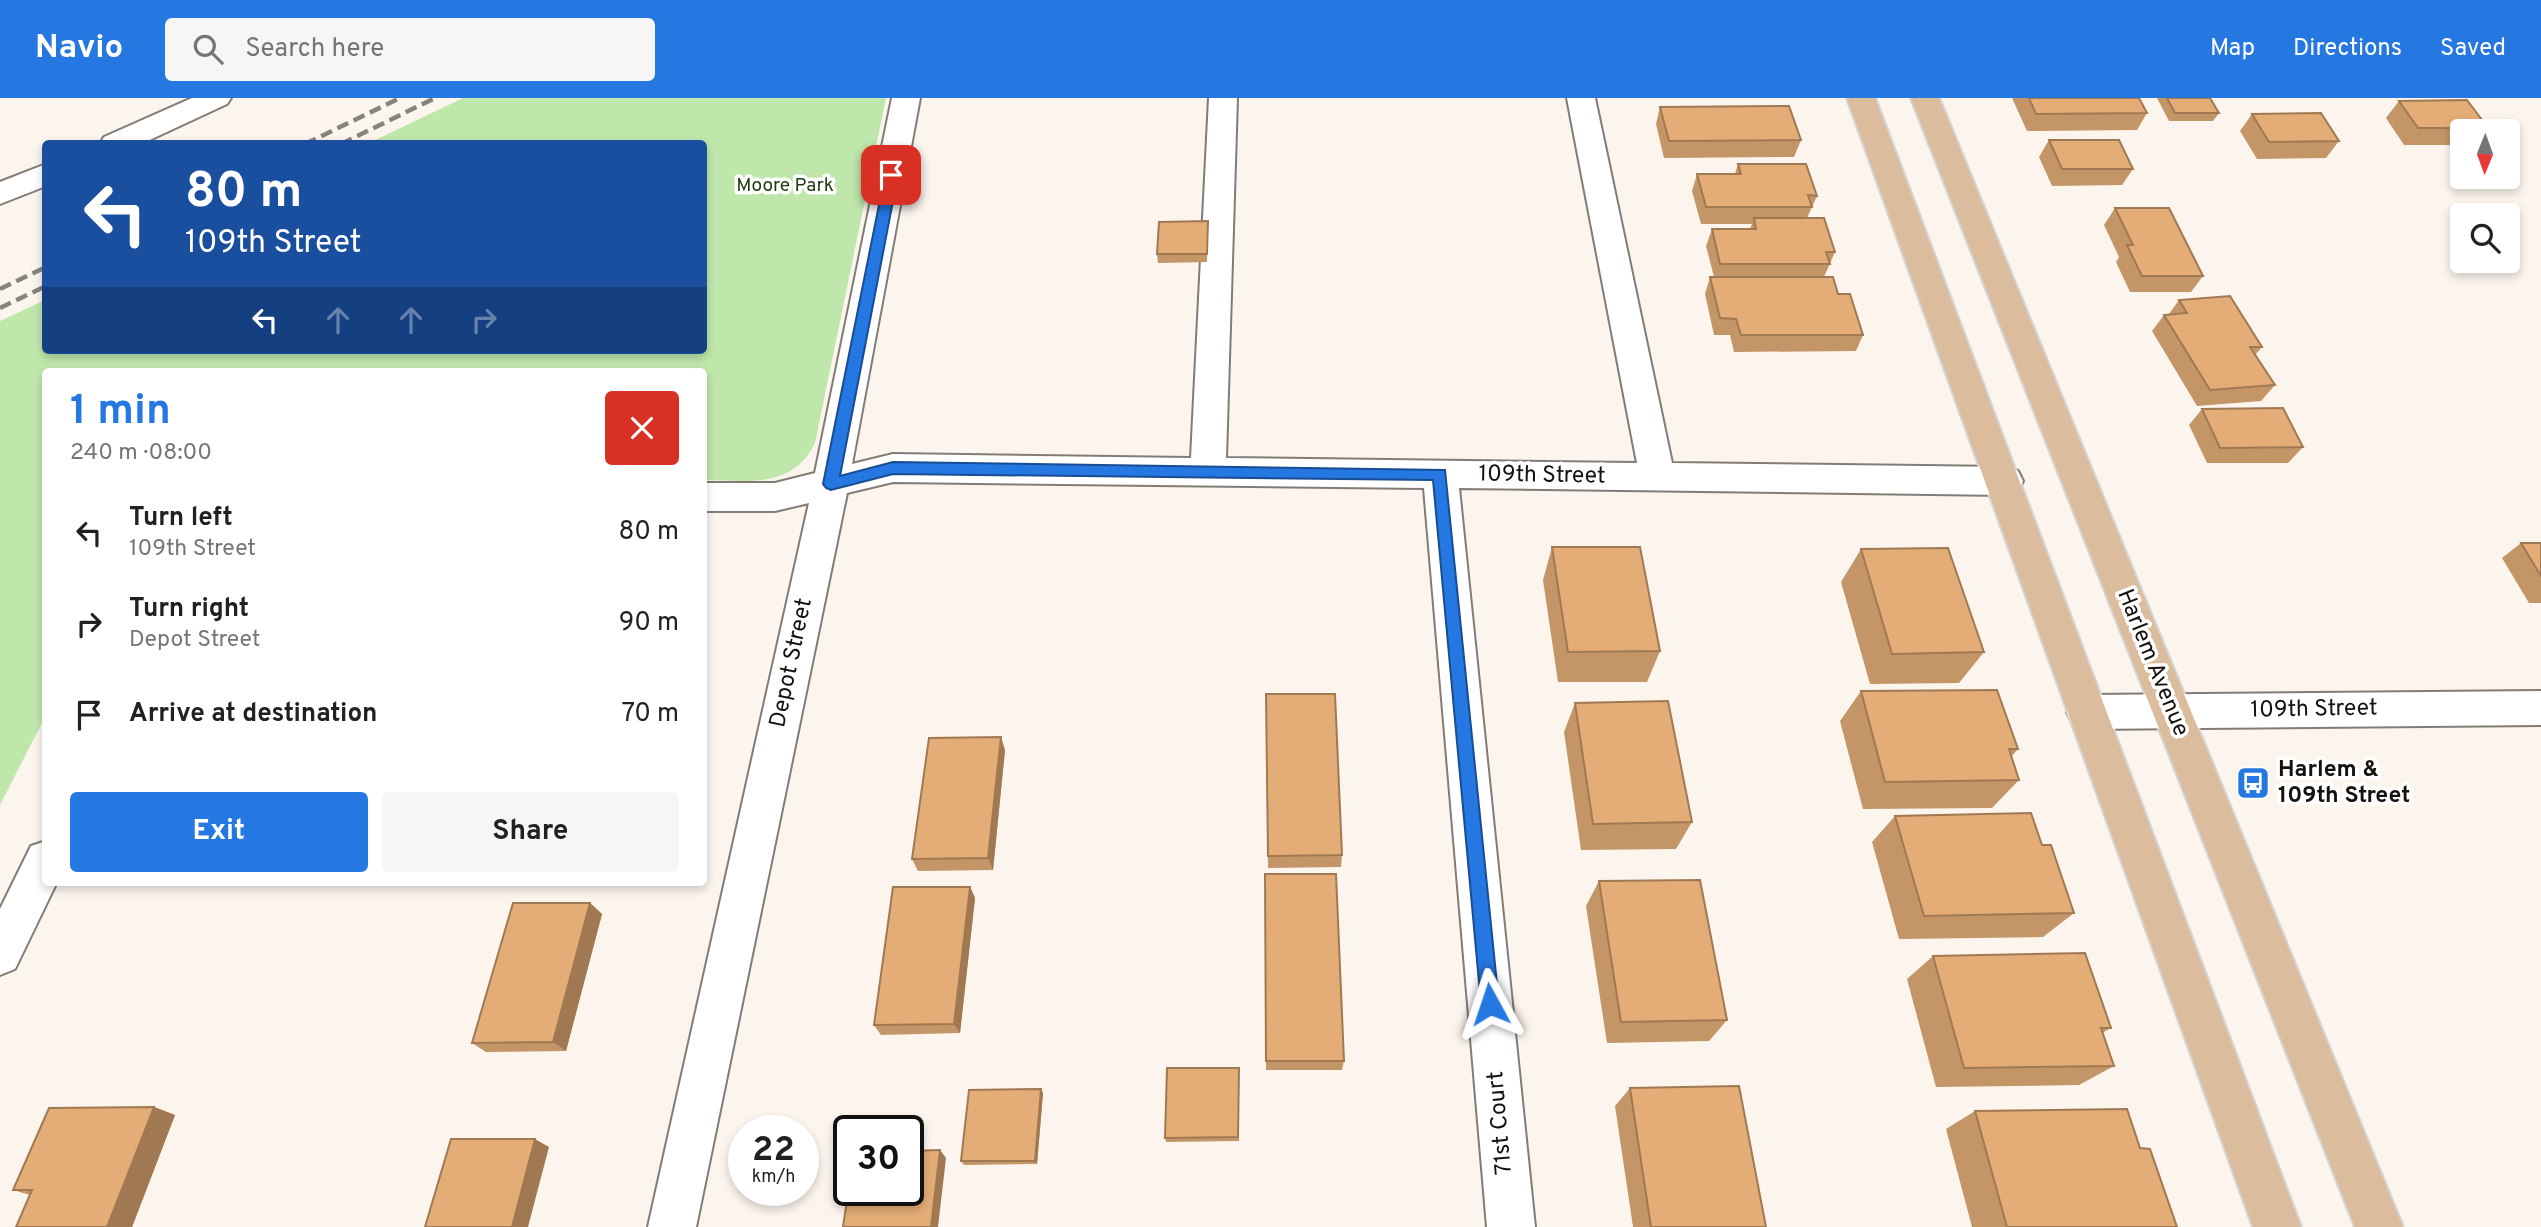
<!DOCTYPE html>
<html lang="en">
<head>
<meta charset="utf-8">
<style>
	:root { --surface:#fff; --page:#f6f6f6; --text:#202124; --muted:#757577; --accent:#2577e2 }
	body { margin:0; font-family:Overpass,sans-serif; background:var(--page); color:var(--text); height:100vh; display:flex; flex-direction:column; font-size:26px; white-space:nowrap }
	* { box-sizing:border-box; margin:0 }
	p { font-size:23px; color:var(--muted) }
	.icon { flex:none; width:38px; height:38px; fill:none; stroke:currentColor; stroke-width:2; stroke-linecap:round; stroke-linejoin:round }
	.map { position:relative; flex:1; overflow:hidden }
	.panel { position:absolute; left:42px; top:270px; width:665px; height:518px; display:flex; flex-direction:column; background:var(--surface); border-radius:7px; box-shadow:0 4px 10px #0003 }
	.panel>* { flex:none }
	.top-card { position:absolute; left:42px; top:42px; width:665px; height:214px; border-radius:7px; box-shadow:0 4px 10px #0003; background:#1a4fa0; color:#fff; overflow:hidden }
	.needle { width:46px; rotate:181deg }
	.controls { position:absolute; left:2450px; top:21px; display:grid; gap:14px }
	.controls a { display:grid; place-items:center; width:70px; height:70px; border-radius:7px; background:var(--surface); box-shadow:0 4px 10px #0003; font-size:35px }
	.speed { position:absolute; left:728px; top:1017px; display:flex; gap:14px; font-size:35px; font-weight:700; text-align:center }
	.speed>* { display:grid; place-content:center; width:91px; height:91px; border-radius:50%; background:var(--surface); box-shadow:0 4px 10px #0003; line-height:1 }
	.speed small { font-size:18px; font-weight:400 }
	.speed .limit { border:4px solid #111; border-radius:10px; background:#fff; color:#111 }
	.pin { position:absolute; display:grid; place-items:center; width:60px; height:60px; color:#fff; margin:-30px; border-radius:14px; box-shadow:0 4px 10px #0006 }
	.me { position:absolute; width:77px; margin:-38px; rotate:355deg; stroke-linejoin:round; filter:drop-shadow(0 0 5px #0008) }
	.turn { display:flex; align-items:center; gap:24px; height:147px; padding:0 28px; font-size:32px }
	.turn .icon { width:91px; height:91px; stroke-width:2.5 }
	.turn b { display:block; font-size:49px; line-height:60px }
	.lanes { display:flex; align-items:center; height:66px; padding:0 28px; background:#0003; justify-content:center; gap:35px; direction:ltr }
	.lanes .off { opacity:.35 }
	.round { display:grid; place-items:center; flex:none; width:74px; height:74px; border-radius:7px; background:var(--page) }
	.head { display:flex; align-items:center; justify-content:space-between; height:119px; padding:0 28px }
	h1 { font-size:42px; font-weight:700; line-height:52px; color:var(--accent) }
	.primary-button { display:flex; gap:14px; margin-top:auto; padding:14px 28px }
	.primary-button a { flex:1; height:80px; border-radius:7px; background:var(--accent); color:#fff; font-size:28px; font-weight:700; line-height:80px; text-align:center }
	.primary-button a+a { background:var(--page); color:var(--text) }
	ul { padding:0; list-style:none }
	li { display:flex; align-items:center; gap:21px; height:91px; padding:0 28px }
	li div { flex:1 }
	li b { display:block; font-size:26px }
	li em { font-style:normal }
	header { display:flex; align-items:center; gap:42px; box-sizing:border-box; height:98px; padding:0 35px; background:var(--accent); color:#fff }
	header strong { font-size:33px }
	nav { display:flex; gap:38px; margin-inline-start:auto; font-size:24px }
	.search { width:490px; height:63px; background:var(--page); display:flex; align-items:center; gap:18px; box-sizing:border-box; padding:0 24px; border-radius:7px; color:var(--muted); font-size:26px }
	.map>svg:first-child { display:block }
	.green { fill:#bfe7ac }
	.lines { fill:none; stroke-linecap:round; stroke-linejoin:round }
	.minor-casing { stroke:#837c76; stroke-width:4 }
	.major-casing { stroke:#d5d4d4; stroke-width:4 }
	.minor { fill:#fff; fill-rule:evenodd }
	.major { fill:#dbbc9c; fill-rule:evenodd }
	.rail { stroke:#88837f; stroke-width:4.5; stroke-dasharray:12 6; stroke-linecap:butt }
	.wall { fill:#c49566 }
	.shaded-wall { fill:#a07953 }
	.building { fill:#e4ad77; stroke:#a07953; stroke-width:2 }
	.route { fill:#2577e2; stroke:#184d93; stroke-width:2 }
	.labels { text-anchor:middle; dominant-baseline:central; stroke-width:7; stroke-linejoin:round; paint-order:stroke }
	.far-park-label { font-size:19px; fill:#1f3a0f; stroke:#fff }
	.street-label { font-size:23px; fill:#14110f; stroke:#fff }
	.poi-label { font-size:23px; font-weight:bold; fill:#14110f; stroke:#fff; text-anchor:start }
</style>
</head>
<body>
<header>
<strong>Navio</strong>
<div class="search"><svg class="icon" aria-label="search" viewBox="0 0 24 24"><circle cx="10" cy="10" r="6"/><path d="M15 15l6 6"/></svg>Search here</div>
<nav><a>Map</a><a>Directions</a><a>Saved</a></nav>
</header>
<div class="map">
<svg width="2541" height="1129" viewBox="0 0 2541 1129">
	<rect width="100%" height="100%" fill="#fcf5ee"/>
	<path class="green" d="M463,0H886L815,345C792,392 748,382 704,382V273H46L45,619L0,707V223L45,202L46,252H704V46L369,45Z"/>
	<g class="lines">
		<defs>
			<path id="minor" d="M192,0H231L227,6L141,46H100L104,39Z
				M892,0H920L852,366L893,356L1191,360L1209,0H1237L1226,360L1637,365L1567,0H1595L1672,365L2005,369L2018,373L2023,383L2018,393L2005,397L1459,390L1535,1129H1487L1424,390L893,384L847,395L696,1129H648L809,405L775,413H704V385H775L815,375Z
				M46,66V88L0,106V84Z
				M2541,593V627L2087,631L2073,626L2067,614L2073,602L2087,597Z
				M46,743V784H57L15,871L0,877V811L31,748Z"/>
			<path id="major" d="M1847,0H1875L2301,1129H2253Z
				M1911,0H1939L2403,1129H2355Z"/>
		</defs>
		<use href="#minor" class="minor-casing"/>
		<use href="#major" class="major-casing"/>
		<use href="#minor" class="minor"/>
		<use href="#major" class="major"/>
		<path class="rail" d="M305,46L400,0
			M341,46L435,0
			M0,191L46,169
			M0,210L46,188"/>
	</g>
	<path class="wall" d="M2012,0H2139L2147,15L2137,32L2027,33Z
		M2157,0H2210L2219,15L2213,23H2169Z
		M2399,3L2488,30L2485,33H2462V47H2404L2386,20Z
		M1660,9L1801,42L1794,59L1664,60L1656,26Z
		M2252,16L2339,43L2326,60L2257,61L2240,33Z
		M2049,42L2133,71L2122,87L2052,88L2039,59Z
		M1738,66L1817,98L1807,120L1835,154L1824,179L1838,196L1863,237L1856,253L1734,254L1730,237H1714L1705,196L1710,179H1714L1706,148L1712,131H1750L1752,126H1701L1692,93L1697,76H1735Z
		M2115,110L2203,178L2191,194H2130L2116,164L2119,159L2104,127Z
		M1208,123L1207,164L1158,165L1157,156Z
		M2179,202L2262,249L2255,257L2275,287L2261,303L2197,308L2152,233L2164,217L2169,216Z
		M2202,311L2303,349L2288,365H2207L2189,327Z
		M2521,445H2541V505H2529L2502,460Z
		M1552,449L1660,553L1647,584H1558L1543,482Z
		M1861,451L1984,554L1959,585L1870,586L1841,484Z
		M1861,593L2018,651L2011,659L2019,682L1992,710L1863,711L1840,623Z
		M1266,596L1342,757L1341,769L1268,770Z
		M1575,605L1692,724L1676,751L1581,752L1564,634Z
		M1005,652L993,772L918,773L912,761Z
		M1895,718L2042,747L2074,815L2043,839L1899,841L1872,744Z
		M1265,776L1344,963L1342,972H1266Z
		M1599,783L1727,922L1709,943L1607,945L1586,808Z
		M970,789L975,800L960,935L881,937L874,927Z
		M590,805L602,816L566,953L486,954L472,945Z
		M1933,858L2111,930L2102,935L2114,968L2079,987L1936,989L1907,881Z
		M1239,970V1043L1166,1044L1165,1040Z
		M1630,990L1766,1129H1633L1615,1008Z
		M1043,995L1037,1066L964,1067L961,1063Z
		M154,1009L175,1017L132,1129H16L30,1097L13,1092Z
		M1975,1013L2140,1050L2177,1129H1972L1946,1031Z"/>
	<path class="shaded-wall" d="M1001,639L1005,652L993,772L988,760Z
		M970,789L975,800L960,935L954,926Z
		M590,805L602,816L566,953L553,944Z
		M1041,991L1043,995L1037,1066L1035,1063Z
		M154,1009L175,1017L132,1129H107Z
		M535,1041L549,1049L528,1129H512Z
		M940,1052L946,1060L938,1129H931Z"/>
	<path class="building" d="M2029,0H2139L2147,15L2036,16Z
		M2167,0H2210L2219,15H2175Z
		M2467,2L2488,30H2418L2399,3Z
		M1789,8L1801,42L1669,43L1660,9Z
		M2321,15L2339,43L2269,44L2252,16Z
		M2049,42H2119L2133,71H2062Z
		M1738,66H1806L1817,98L1808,97L1812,109H1706L1697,76H1741Z
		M2115,110H2169L2203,178H2142L2127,147H2133Z
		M1754,120H1824L1835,154H1826L1830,166H1720L1712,131H1756Z
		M1208,123L1207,156H1157L1159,124Z
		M1710,179H1833L1838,196H1850L1863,237H1741L1736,221L1720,220Z
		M2230,198L2262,249H2250L2275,287L2210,292L2164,217L2187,215L2179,202Z
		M2283,310L2303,349L2220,350L2202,311Z
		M2521,445H2541V478Z
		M1552,449H1640L1660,553L1568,554Z
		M1948,450L1984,554L1892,556L1861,451Z
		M1997,592L2018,651H2009L2019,682L1885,684L1861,593Z
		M1266,596H1335L1342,757L1268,758Z
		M1668,603L1692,724L1593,726L1575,605Z
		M1001,639L988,760L912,761L929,640Z
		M2031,715L2042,747H2051L2074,815L1924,818L1895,718Z
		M1265,776H1336L1344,963H1266Z
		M1700,782L1727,922L1621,924L1599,783Z
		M893,789H970L954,926L874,927Z
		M513,805H590L553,944L472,945Z
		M2085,855L2111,930H2101L2114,968L1964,970L1933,858Z
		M1167,970H1239L1238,1039L1165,1040Z
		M1739,988L1766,1129H1651L1630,990Z
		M1041,991L1035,1063H961L969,992Z
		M154,1009L107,1129H16L32,1092H13L49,1010Z
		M2127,1011L2140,1050L2150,1051L2177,1129H2007L1975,1013Z
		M451,1041H535L512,1129H425Z
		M940,1052L931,1129H843L849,1088V1092H908V1053Z"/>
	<path class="route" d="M891,73L898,77L840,378L893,364L1445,372L1499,906L1496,912L1490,915L1483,912L1481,906L1433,382L893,376L831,392L826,390L823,386L885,77Z"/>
	<defs>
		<symbol id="bus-square" viewBox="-11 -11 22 22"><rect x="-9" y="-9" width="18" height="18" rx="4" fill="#2577e2" stroke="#fff"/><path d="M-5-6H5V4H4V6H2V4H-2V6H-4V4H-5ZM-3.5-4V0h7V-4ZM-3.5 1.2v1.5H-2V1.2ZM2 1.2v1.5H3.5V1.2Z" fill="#fff"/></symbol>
	</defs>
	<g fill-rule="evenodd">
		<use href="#bus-square" x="2234" y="666" width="38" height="38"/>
	</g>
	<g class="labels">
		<g class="far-park-label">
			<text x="785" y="88">Moore Park</text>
		</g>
		<g class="street-label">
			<text transform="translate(1542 378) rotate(1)">109th Street</text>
			<text transform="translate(792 565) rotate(-78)">Depot Street</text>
			<text transform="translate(2152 565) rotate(68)">Harlem Avenue</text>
			<text transform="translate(2314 612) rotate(-1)">109th Street</text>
			<text transform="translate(1501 1025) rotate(-95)">71st Court</text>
		</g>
		<g class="poi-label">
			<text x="2278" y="672">Harlem &amp;<tspan x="2278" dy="26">109th Street</tspan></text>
		</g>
	</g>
</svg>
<div class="controls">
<a><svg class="needle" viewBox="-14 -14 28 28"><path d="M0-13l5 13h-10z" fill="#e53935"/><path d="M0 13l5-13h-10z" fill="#757577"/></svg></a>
<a><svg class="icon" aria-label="search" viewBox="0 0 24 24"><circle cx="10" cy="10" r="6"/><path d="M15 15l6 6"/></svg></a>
</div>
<div class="speed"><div>22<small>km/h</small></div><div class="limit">30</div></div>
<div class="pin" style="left:891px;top:77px;background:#d93025"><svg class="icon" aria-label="arrive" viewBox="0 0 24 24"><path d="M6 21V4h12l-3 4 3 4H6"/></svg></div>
<svg class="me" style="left:1490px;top:906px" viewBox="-20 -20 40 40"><path d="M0-17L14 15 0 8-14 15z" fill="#2577e2" stroke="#fff" stroke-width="4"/></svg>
<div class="top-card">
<div class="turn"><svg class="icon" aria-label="left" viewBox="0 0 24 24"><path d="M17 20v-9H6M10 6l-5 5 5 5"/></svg><div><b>80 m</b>109th Street</div></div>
<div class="lanes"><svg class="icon" aria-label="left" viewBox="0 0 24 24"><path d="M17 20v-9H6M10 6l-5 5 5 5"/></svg><svg class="icon off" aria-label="ahead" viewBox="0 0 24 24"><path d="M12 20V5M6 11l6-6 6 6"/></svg><svg class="icon off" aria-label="ahead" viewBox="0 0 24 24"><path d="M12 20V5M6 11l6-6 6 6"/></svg><svg class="icon off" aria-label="right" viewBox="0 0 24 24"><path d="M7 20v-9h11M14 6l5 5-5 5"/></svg></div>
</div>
<section class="panel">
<div class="head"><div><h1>1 min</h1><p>240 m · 08:00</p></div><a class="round" style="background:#d93025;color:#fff"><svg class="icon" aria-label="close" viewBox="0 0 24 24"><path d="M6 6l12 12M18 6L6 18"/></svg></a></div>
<ul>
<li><svg class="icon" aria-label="left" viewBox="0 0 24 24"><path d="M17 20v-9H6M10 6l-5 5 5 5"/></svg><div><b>Turn left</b><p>109th Street</p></div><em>80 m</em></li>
<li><svg class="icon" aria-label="right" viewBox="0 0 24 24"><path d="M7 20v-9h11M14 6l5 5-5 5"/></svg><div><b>Turn right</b><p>Depot Street</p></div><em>90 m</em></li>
<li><svg class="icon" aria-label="arrive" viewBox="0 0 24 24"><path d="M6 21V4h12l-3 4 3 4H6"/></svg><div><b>Arrive at destination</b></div><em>70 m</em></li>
</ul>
<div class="primary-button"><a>Exit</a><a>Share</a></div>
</section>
</div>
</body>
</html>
